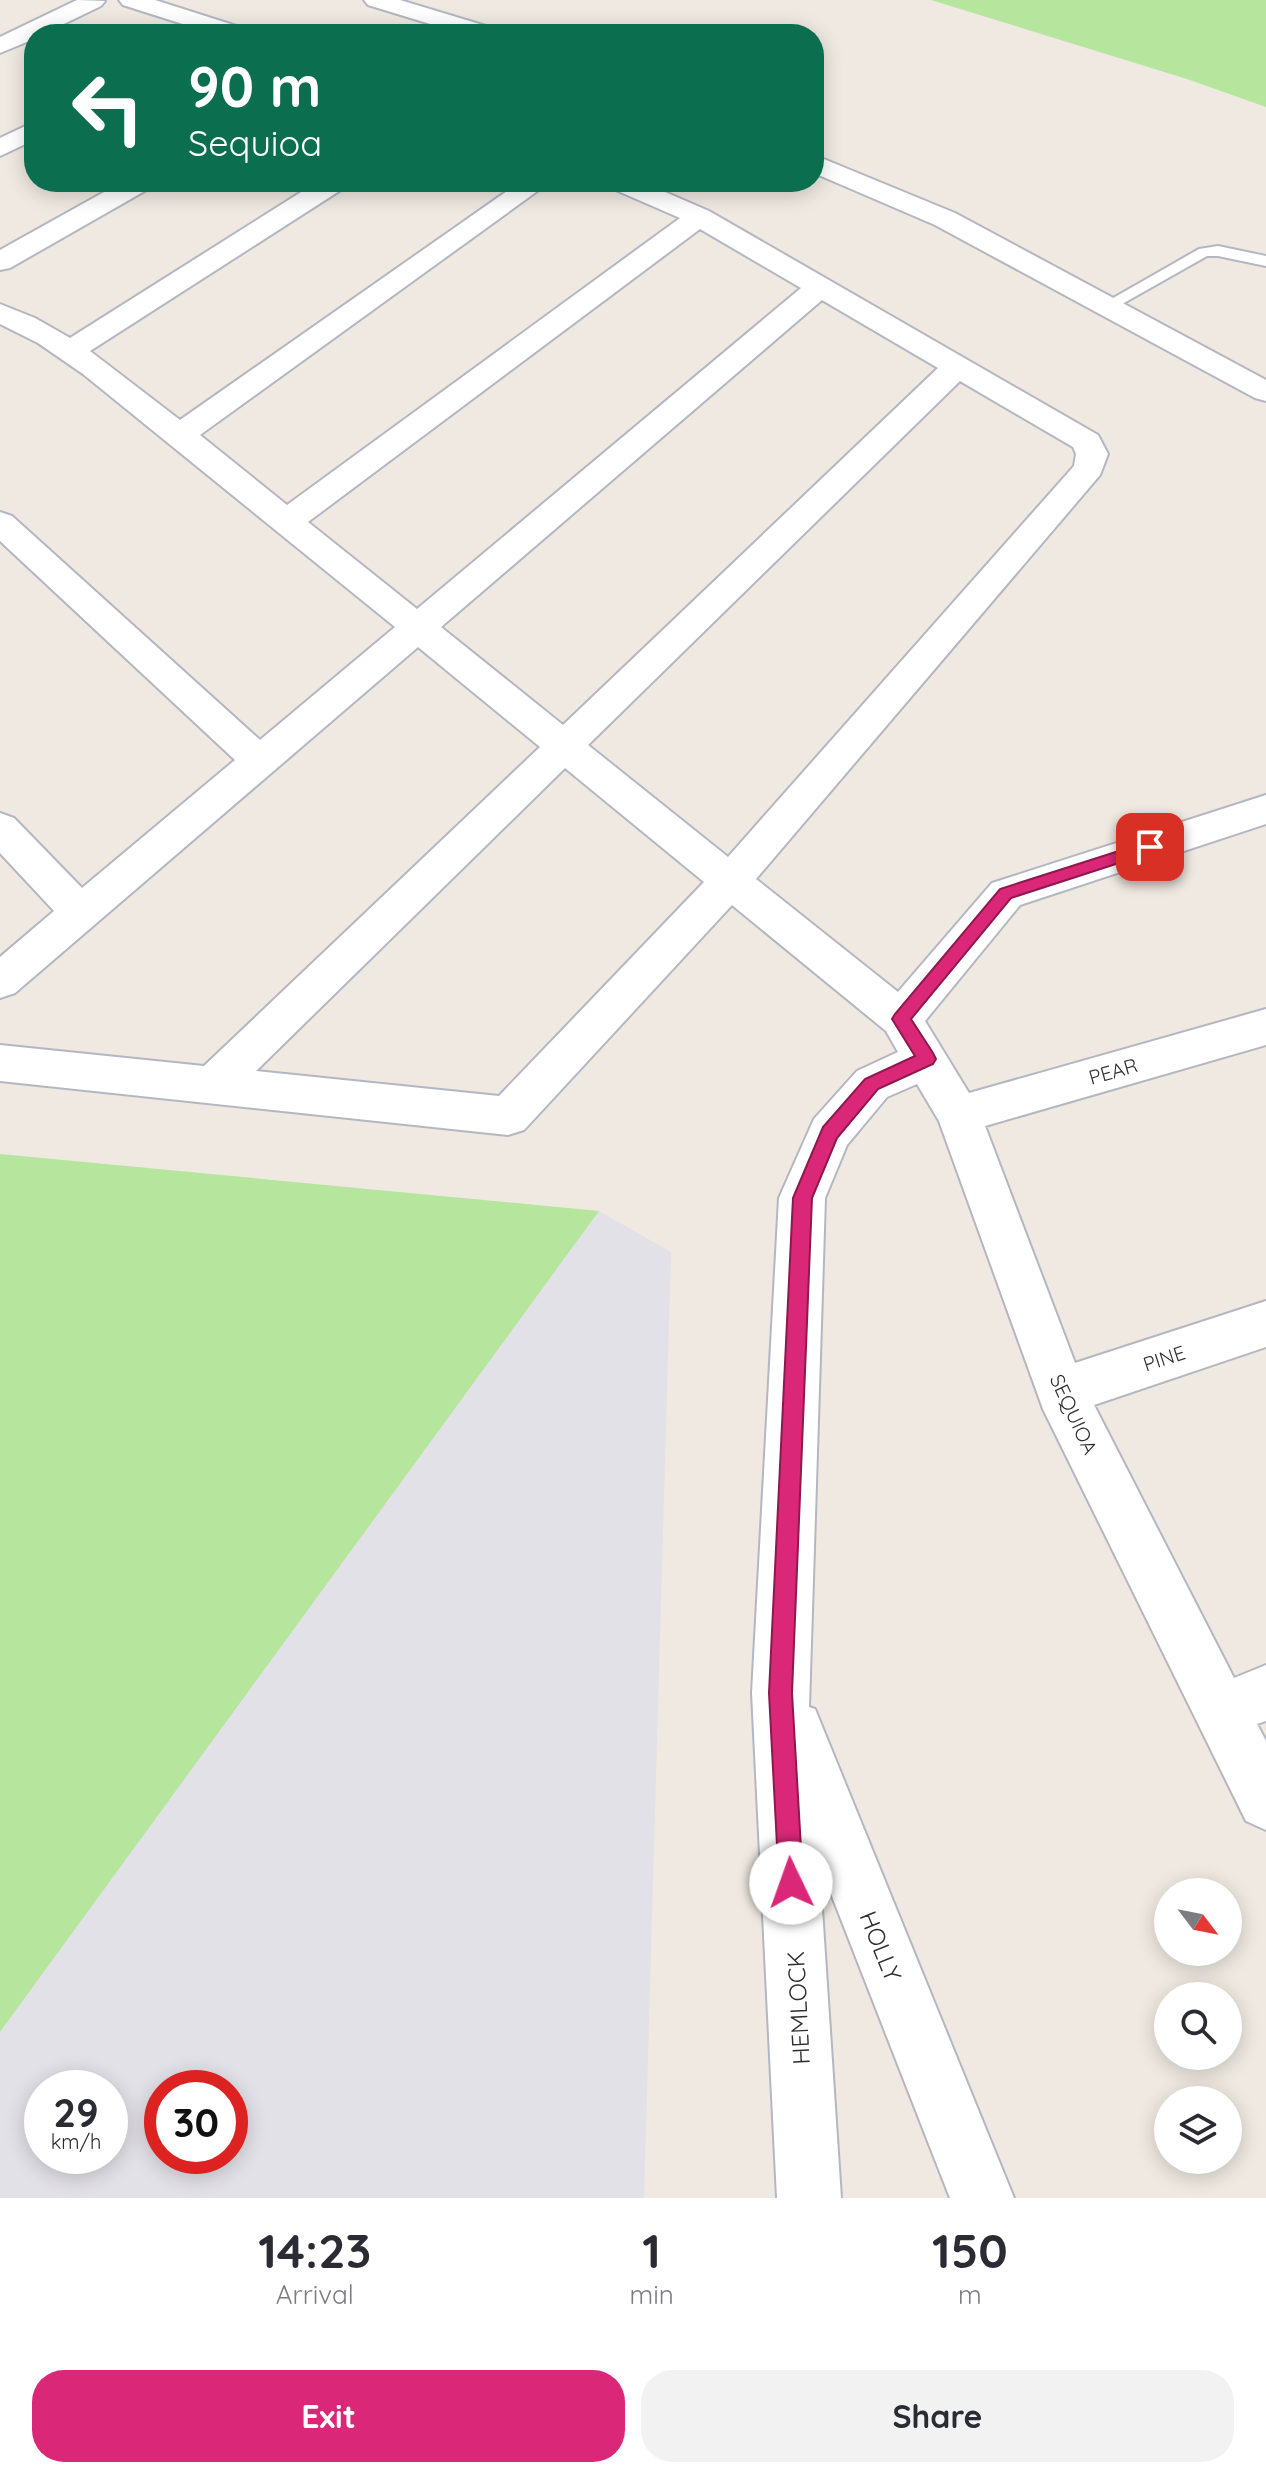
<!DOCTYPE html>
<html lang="en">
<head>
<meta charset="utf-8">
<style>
	:root { --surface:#fff; --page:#f2f2f3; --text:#2b2b33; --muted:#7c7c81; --accent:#db2777 }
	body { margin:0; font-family:Quicksand,sans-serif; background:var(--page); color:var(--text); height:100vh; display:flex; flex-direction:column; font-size:30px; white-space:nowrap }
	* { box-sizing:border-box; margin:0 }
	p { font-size:26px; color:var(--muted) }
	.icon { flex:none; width:44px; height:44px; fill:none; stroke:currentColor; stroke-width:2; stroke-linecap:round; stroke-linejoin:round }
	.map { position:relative; height:2198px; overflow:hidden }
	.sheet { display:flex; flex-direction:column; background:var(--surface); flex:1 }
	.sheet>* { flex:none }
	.guide { position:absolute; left:24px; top:24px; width:800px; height:168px; border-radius:32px; box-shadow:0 4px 20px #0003; background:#0b6e4f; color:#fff; overflow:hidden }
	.needle { width:52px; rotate:122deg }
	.fabs { position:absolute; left:1154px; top:1878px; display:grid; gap:16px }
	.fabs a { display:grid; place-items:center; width:88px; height:88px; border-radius:50%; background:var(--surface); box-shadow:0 4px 20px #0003; font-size:40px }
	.speed { position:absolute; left:24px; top:2070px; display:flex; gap:16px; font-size:40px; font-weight:700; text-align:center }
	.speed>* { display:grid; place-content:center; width:104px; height:104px; border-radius:50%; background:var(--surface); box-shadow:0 4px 20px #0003; line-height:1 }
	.speed small { font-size:20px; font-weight:400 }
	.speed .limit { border:12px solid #d22; background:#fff; color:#111 }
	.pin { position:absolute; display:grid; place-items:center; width:68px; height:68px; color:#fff; margin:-34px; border-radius:16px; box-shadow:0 4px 12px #0006 }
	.me { position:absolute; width:88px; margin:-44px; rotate:357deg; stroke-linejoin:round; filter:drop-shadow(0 0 6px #0008) }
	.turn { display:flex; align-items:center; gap:28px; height:168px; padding:0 32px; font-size:36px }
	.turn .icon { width:104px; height:104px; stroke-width:2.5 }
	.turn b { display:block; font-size:56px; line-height:68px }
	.eta { display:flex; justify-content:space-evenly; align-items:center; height:136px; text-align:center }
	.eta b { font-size:48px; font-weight:700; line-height:56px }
	.button { display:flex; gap:16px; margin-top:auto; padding:16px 32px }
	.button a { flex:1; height:92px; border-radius:32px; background:var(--accent); color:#fff; font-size:32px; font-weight:700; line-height:92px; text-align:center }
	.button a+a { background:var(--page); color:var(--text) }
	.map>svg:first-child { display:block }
	.industrial { fill:#e3e1e8; fill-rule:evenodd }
	.green { fill:#b6e59e }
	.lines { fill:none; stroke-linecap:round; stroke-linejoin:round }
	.lane-casing { stroke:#b4b7c1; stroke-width:4 }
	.street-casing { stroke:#b4b7c1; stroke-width:4 }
	.lane { fill:#fff; fill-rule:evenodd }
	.street { fill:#fff; fill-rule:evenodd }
	.route { fill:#db2777; stroke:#8e194d; stroke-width:2 }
	.labels { text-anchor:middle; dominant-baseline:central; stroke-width:6; stroke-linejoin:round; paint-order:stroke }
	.street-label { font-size:20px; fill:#2e2e2e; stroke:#fff }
	.near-street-label { font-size:24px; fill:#2e2e2e; stroke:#fff }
</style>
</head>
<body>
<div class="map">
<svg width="1266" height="2198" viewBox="0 0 1266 2198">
	<rect width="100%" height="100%" fill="#efe9e1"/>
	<path class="industrial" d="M599,1211L671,1252L644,2198H0V2032ZM42,2088H110V2156H42ZM162,2088H230V2156H162Z"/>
	<path class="green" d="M931,0H1266V107L1187,79Z
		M0,1154L599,1211L0,2032Z"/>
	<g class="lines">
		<defs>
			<path id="lane" d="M1218,246L1266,256V266L1218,256H1207L1115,308L1109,310L1101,305L1199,249Z"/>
			<path id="street" d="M77,0L105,1L101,6L43,34H34V39L0,53V37Z
				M119,0H155L246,29L250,34H214L123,5Z
				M364,0H400L496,29L500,34H463L368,5Z
				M34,122V140L0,156V138Z
				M814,155L955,213L1266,380V401L1255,398L935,225L814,173Z
				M122,182H154L150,188L10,268L0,270V250Z
				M317,182H348L344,188L90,351L180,420L520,182H550L200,435L287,505L680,218L611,188L607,182H642L709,211L1098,435L1108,454L1100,475L756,879L898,992L992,883L1266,795V824L1020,905L925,1021L969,1093L1266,1009V1045L985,1126L1075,1363L1266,1301V1347L1094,1405L1234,1678L1266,1665V1721L1257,1724L1266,1741V1830L1246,1821L1043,1409L939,1121L917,1084L887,1097L847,1145L825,1198L809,1707L815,1709L1014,2198H950L819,1863L841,2198H777L752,1693L779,1198L814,1119L857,1071L898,1052L886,1031L732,905L524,1130L508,1135L0,1081V1045L204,1066L540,747L418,647L15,993L0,998V957L54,911L0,853V813L14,818L82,888L235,760L0,541V512L12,516L260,740L395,627L83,374L38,343L0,324V304L35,318L70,338ZM700,229L801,288L417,609L308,522ZM822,300L938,368L563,725L441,627ZM960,381L1073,447L1076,454L1074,466L728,857L588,745ZM565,768L704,882L499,1096L256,1071Z"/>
		</defs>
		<use href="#lane" class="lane-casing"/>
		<use href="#street" class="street-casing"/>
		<use href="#lane" class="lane"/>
		<use href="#street" class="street"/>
	</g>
	<path class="route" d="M1150,841L1156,842V851L1011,898L911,1019L933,1053L936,1059L933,1064L878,1089L837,1138L812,1198L792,1693L803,1883L800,1891L791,1895L782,1891L779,1883L769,1693L793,1198L823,1127L865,1079L915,1056L892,1019L895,1014L1000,889Z"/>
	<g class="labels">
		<g class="street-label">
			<text transform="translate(1113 1071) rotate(-16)">PEAR</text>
			<text transform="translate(1164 1358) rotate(-18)">PINE</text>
			<text transform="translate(1074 1414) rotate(65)">SEQUIOA</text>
		</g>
		<g class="near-street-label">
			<text transform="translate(881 1946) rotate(68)">HOLLY</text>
			<text transform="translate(798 2008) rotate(-93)">HEMLOCK</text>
		</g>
	</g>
</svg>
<div class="fabs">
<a><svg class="needle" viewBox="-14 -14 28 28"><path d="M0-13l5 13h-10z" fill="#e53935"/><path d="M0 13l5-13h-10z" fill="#7c7c81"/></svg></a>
<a><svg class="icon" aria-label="search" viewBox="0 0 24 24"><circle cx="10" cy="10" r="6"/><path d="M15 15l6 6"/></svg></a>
<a><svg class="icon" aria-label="layers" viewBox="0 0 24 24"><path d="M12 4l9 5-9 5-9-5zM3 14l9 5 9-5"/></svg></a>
</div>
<div class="speed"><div>29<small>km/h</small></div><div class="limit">30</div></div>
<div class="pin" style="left:1150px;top:847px;background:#d93025"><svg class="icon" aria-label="arrive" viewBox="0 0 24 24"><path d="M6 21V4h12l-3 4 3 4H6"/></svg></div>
<svg class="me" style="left:791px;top:1883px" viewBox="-20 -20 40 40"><circle r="19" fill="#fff"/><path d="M0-13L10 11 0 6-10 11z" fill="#db2777"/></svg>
<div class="guide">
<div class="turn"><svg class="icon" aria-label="left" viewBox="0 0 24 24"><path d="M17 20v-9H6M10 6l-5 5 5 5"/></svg><div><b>90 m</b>Sequioa</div></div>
</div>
</div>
<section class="sheet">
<div class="eta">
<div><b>14:23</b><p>Arrival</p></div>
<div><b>1</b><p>min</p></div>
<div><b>150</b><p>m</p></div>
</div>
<div class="button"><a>Exit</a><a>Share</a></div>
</section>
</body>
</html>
